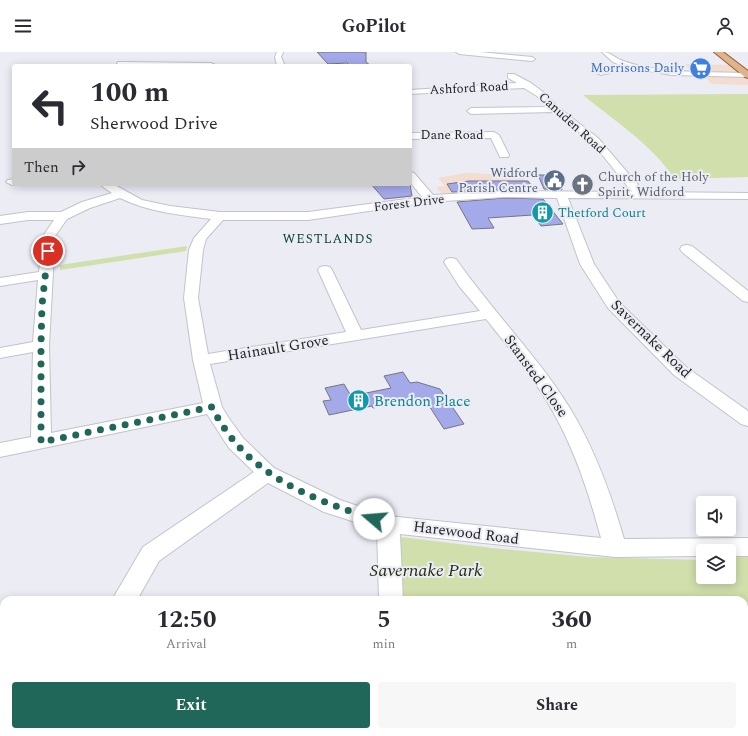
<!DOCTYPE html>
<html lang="en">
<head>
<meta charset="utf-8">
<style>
	:root { --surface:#fff; --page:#f7f7f7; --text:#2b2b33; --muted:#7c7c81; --accent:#206659 }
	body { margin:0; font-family:Spectral,serif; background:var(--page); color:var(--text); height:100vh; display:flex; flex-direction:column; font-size:15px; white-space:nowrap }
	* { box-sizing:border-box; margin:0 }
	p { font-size:13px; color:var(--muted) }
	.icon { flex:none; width:22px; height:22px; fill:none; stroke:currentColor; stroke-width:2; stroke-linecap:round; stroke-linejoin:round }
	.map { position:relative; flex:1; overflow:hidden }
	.side { position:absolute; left:0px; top:544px; width:748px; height:140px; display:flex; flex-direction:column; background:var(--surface); border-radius:12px 12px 0 0; box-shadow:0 2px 10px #0003 }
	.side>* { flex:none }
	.hud { position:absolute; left:12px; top:12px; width:400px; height:122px; border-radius:4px; box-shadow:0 2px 10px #0003; background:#fff; color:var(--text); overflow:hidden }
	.fabs { position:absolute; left:696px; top:444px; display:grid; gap:8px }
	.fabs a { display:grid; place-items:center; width:40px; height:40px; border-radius:4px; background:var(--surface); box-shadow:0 2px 10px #0003; font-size:20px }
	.pin { position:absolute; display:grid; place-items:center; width:34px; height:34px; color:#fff; margin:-17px; border:2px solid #fff; border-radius:50%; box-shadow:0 1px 4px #0007 }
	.me { position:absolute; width:44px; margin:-22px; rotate:288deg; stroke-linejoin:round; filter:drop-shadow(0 0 3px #0008) }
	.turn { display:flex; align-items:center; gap:14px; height:84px; padding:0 12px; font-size:18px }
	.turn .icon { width:52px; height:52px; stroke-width:2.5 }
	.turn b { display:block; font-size:28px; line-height:34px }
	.then { display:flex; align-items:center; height:38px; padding:0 12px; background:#0003; gap:8px; font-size:15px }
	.eta { display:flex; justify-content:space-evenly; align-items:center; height:68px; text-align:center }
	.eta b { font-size:24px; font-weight:700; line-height:28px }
	.primary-button { display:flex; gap:8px; margin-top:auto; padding:8px 12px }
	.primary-button a { flex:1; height:46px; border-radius:4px; background:var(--accent); color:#fff; font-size:16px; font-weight:700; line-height:46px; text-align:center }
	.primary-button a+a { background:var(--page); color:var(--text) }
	header { display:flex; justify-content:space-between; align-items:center; height:52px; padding:0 12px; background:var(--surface); font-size:18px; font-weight:700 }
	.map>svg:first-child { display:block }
	.commercial { fill:#f3ddd1 }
	.green { fill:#d0dfab }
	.building { fill:#a4a9ea; stroke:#75767d }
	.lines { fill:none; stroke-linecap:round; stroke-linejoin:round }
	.street-casing { stroke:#c2c3cb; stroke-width:2 }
	.primary-casing { stroke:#915f35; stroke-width:2 }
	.street { fill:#fff; fill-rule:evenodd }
	.primary { fill:#e0b38b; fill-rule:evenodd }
	.route { stroke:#206659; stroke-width:7; stroke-dasharray:0 12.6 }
	.labels { text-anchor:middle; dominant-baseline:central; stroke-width:4; stroke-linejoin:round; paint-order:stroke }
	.far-shop-label { font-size:13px; fill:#366cbe; stroke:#ebecf4; text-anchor:end }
	.far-street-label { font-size:13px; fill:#232326; stroke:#ebecf4 }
	.far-service-label { font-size:13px; fill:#4e5e75; stroke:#ebecf4; text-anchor:end }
	.far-worship-label { font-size:13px; fill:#5b616d; stroke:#ebecf4; text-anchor:start }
	.far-culture-label { font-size:13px; fill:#0d838f; stroke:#ebecf4; text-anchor:start }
	.far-neighbourhood-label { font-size:13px; letter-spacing:1px; fill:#0b463c; stroke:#ebecf4 }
	.street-label { font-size:15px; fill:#232326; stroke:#ebecf4 }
	.culture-label { font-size:15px; fill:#0d838f; stroke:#ebecf4; text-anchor:start }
	.near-park-label { font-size:18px; font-style:italic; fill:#272e10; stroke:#ebecf4 }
</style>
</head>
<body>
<header><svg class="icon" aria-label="menu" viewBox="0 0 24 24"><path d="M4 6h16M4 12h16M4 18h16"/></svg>GoPilot<svg class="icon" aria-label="person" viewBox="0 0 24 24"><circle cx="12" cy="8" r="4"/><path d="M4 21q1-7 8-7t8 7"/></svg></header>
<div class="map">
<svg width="748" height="684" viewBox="0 0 748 684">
	<rect width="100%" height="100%" fill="#ebecf4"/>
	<path class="commercial" d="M684,12L729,13L748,28V33L712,32L700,21H694Z
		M466,121L522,123L532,138H480L443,143L436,135L445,134L438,126Z"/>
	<path class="green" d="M748,42V125L675,127C652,93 615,69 583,43Z
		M187,194L186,199L60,218V213Z
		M393,484L492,496L589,505L703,508V525H729V506L748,504V684H424V680H744V548H398Z"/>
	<path class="building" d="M317,0H366V10L371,14H350L347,11L328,12Z
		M538,123H557L562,138L544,137Z
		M469,129H528L535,138H504L452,140L447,132Z
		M371,132H410L412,144L384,147Z
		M504,146L543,147L563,172L541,174L533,163L488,166L494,176L472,177L457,150Z
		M403,320L410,331L417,330L440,337L464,372L444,377L424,346L373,356L372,354L329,363L323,349L331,348L325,336L344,332L351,344L391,336L384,324Z"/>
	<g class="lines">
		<defs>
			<path id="street" d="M277,0H283L281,5L285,14H277L275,5Z
				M456,0H480L532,5L535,7L532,9L459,2Z
				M602,0C611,0 613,5 621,8C630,12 640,14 650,16C682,21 715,20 748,21V25L672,23L630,16L601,23L597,21L598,19L623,14L613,10Z
				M118,10L211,11L215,13L120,14L117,12Z
				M508,22H514L531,31L543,40L558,55L598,86L644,140L748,141V147L568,146L594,212L619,250L686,315L748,359V374L741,372L674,323L608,256L580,212L557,146L504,145L430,150L308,168H223L206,187L203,198L198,246L208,302L346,280L318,218L320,215L325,214L330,215L332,218L361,278L480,259L459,234L444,210L446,207L451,206L456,207C492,259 538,304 571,358C595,398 611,442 624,487L748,486V504H729V499H703V504L615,505L400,482L403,548H379L377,477L324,460L268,431L159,509L137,548H112L143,495L254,420L229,396L207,362L0,405V391L31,385L33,300L0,306V296L33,290L38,228L0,234V226L39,220L43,184L54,168H28L0,172V164L28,160H61L82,150L112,141L99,132H113L142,148L170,154L220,160H308L422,145L410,130V120L414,121L433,143L504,139L632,140L592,90L553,60L471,62L467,59L471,56L548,55L537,44L524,36L410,42V38L517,31L508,26ZM120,146C149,160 180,163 211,167L194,186L189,198L184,246L193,308L203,351L51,381L49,293L55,184L67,167L90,156ZM486,267C510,297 534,326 552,358C575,398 589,442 601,486L388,464L340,448L274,416L243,386L228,365L222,355L210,312Z
				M494,80L499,83L509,103L508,105H500L491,86L410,87V81Z
				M14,127V132H18L12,133L6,130L8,128Z
				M687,193L692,194L748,239V250L743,249L682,200L680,197L682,194Z
				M100,680H130V684H100Z
				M401,680H431V684H401Z"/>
			<path id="primary" d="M714,0H723L748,19V26L745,25Z"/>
		</defs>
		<use href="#street" class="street-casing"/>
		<use href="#primary" class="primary-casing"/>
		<use href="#street" class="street"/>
		<use href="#primary" class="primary"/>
	</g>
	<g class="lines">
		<path class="route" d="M48,199L42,253L41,293V390L212,355C245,422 308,446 374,467"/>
	</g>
	<defs>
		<symbol id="supermarket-disc" viewBox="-11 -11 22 22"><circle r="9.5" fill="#3f7fe0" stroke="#ebecf4"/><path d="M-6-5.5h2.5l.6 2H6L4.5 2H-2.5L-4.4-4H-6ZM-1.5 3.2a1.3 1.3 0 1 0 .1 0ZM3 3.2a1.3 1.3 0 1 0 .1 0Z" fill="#fff"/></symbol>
		<symbol id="civic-disc" viewBox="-11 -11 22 22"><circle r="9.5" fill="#5c6f8a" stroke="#ebecf4"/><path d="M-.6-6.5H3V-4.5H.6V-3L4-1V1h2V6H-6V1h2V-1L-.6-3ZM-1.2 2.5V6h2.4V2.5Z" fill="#fff"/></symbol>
		<symbol id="church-disc" viewBox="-11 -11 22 22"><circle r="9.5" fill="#6b7280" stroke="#ebecf4"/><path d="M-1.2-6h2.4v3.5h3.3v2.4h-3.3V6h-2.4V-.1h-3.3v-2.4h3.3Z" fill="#fff"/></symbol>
		<symbol id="building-disc" viewBox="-11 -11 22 22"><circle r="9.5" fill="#0f9aa8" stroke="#ebecf4"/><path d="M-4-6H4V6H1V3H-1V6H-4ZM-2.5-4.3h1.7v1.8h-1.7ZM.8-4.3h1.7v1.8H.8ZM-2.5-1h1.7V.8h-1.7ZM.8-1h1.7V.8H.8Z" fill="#fff"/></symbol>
	</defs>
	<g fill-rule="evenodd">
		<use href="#supermarket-disc" x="688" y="4" width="25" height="25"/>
		<use href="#civic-disc" x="542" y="116" width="25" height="25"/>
		<use href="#church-disc" x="570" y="120" width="25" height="25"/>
		<use href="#building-disc" x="530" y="148" width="25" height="25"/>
		<use href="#building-disc" x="346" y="336" width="25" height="25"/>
	</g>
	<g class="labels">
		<g class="far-shop-label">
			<text x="684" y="16">Morrisons Daily</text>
		</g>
		<g class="far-street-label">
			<text transform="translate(469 36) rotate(-3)">Ashford Road</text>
			<text transform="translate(572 71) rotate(42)">Canuden Road</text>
			<text x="452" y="83">Dane Road</text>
			<text transform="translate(409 151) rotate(-7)">Forest Drive</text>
		</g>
		<g class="far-service-label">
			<text x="538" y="121">Widford<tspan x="538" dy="15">Parish Centre</tspan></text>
		</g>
		<g class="far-worship-label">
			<text x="598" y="125">Church of the Holy<tspan x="598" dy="15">Spirit, Widford</tspan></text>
		</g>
		<g class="far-culture-label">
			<text x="558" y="161">Thetford Court</text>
		</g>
		<g class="far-neighbourhood-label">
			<text x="328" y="187">WESTLANDS</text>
		</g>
		<g class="street-label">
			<text transform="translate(651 287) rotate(44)">Savernake Road</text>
			<text transform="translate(278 296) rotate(-9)">Hainault Grove</text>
			<text transform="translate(536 324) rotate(54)">Stansted Close</text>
			<text transform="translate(466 481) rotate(7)">Harewood Road</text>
		</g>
		<g class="culture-label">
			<text x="374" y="349">Brendon Place</text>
		</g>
		<g class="near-park-label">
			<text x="426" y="518">Savernake Park</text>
		</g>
	</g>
</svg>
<div class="fabs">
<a><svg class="icon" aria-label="sound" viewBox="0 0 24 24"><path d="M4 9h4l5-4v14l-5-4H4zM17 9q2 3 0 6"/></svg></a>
<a><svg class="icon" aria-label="layers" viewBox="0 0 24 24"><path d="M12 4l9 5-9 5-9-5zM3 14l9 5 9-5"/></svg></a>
</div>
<div class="pin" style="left:48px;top:199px;background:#d93025"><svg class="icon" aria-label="arrive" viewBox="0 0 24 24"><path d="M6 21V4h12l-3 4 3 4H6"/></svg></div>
<svg class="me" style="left:374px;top:467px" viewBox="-20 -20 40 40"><circle r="19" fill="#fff"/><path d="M0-13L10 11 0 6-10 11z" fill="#206659"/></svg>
<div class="hud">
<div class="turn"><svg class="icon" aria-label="left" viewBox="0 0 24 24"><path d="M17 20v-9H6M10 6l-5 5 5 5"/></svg><div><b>100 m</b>Sherwood Drive</div></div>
<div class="then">Then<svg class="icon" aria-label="right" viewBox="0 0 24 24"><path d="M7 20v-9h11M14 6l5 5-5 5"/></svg></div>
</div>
<section class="side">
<div class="eta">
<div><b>12:50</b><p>Arrival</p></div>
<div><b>5</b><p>min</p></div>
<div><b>360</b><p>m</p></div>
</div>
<div class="primary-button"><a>Exit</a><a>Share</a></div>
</section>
</div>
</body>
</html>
